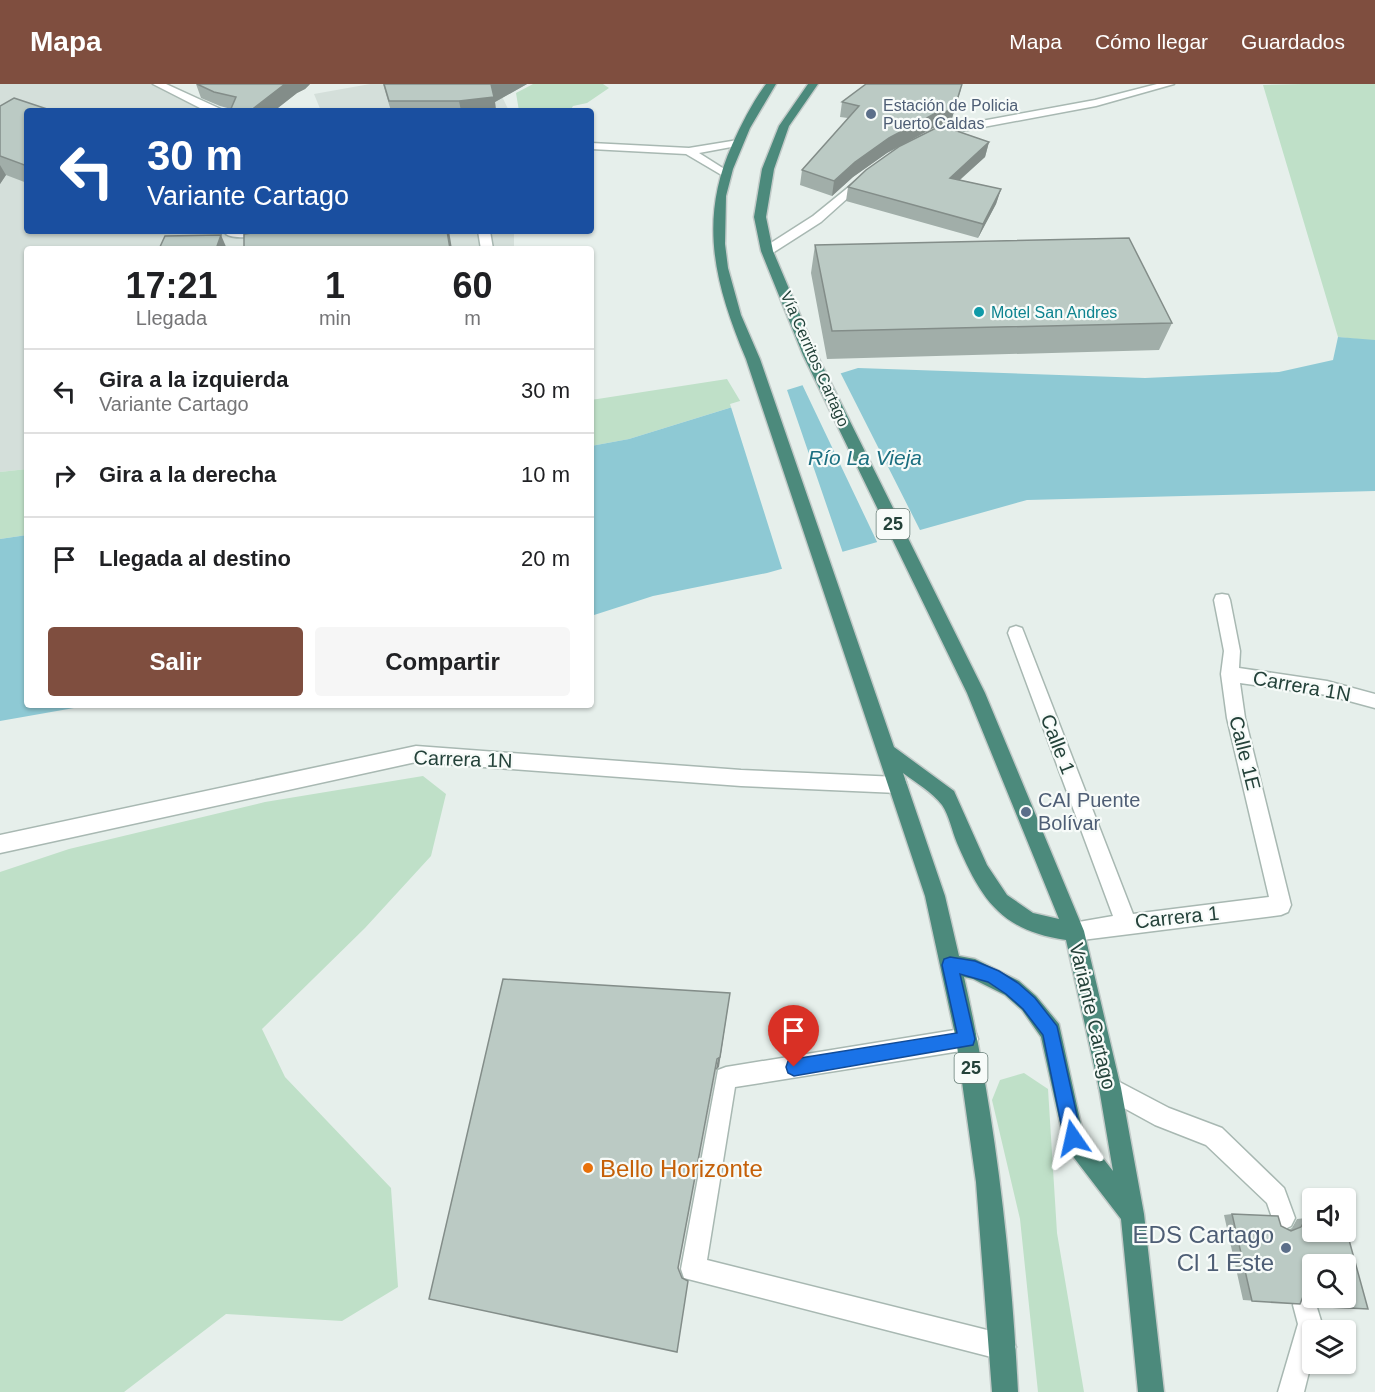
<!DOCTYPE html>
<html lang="es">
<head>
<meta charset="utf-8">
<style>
	:root { --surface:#fff; --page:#f6f6f6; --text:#202124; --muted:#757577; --line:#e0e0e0; --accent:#7f4e3f }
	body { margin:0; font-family:Arial,sans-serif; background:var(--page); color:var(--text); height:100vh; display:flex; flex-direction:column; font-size:22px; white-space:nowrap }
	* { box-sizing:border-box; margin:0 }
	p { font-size:20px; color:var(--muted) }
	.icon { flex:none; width:33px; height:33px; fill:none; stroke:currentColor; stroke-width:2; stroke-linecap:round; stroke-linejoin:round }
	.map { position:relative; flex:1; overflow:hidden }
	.details { position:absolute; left:24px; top:162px; width:570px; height:462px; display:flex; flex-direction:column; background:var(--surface); border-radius:6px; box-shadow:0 2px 4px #0004 }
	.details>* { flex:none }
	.hud { position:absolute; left:24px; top:24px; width:570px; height:126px; border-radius:6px; box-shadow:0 2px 4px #0004; background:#1a4fa0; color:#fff; overflow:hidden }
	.tools { position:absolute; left:1302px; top:1104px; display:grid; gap:12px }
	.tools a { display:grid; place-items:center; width:54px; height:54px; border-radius:6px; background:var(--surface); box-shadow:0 2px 4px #0004; font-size:30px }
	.pin { position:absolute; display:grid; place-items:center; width:51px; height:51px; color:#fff; margin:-62px -26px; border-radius:50% 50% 50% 0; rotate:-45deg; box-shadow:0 0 6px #0007 }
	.pin .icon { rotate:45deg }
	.me { position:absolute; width:66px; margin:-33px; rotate:349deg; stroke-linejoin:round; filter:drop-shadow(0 0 4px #0008) }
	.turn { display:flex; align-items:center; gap:21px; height:126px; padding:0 24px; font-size:27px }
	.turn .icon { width:78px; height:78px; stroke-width:2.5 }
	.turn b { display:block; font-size:42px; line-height:51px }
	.eta { display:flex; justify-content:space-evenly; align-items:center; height:102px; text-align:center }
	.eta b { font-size:36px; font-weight:600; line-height:42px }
	.button { display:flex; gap:12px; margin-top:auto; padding:12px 24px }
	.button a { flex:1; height:69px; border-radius:6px; background:var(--accent); color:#fff; font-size:24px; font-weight:600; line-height:69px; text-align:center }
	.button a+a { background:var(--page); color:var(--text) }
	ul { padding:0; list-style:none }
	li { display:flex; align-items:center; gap:18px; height:84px; padding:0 24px; border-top:2px solid var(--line) }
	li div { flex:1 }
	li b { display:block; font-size:22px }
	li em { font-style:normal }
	header { display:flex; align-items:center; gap:36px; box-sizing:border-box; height:84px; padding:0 30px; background:var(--accent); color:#fff }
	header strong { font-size:28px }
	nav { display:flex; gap:33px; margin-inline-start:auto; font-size:21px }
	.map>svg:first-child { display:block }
	.built { fill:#d4dfda }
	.green { fill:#bfe0c8 }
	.water { fill:#8ec9d4 }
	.pier { fill:#e6efeb }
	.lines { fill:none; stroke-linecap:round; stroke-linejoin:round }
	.service-casing { stroke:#a8b8b2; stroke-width:3 }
	.minor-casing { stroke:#a8b8b2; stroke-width:3 }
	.trunk-casing { stroke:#c2cac8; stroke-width:3 }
	.service { fill:#fff; fill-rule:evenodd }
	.minor { fill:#fff; fill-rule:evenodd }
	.trunk { fill:#4c8a7c; fill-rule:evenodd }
	.wall { fill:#a1aea9 }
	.shaded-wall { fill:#838d89 }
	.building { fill:#bbcac4; stroke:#838d89; stroke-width:1.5 }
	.route { fill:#1a73e8; stroke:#114b97; stroke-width:1.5 }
	.service-dot { fill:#5c6f8a; stroke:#f7fbf9; stroke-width:2 }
	.culture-dot { fill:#0f9aa8; stroke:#f7fbf9; stroke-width:2 }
	.food-dot { fill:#e8710a; stroke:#f7fbf9; stroke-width:2 }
	.labels { text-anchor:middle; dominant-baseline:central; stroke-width:4.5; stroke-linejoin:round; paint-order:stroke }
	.far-service-label { font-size:16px; fill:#4e5e75; stroke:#f7fbf9; text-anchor:start }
	.far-culture-label { font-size:16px; fill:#0d838f; stroke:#f7fbf9; text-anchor:start }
	.far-street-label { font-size:16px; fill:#24423a; stroke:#f7fbf9 }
	.shield { fill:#f7fbf9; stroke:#637a73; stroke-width:1.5 }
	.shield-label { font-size:18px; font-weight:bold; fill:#24423a }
	.street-label { font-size:20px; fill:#24423a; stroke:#f7fbf9 }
	.service-label { font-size:20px; fill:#4e5e75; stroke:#f7fbf9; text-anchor:start }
	.water-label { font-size:21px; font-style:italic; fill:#1c6f80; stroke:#f7fbf9 }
	.near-food-label { font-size:24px; fill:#c56008; stroke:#f7fbf9; text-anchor:start }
	.near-service-label { font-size:24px; fill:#4e5e75; stroke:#f7fbf9; text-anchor:end }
</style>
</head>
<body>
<header>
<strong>Mapa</strong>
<nav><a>Mapa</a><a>Cómo llegar</a><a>Guardados</a></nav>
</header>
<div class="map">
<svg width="1375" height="1308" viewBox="0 0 1375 1308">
	<rect width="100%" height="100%" fill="#e6efeb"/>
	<path class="built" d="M0,0H158L204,22L220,27H27V147H514V165H27V385L0,388Z
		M370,0H496L509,27H321L314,10Z"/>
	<path class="green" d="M533,0H603L609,4L587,19L573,22L570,27H519L516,9Z
		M1303,0H1375V257L1338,253L1263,1Z
		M727,295L742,320L629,355L591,362V316Z
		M27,385V451L0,455V388Z
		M423,692L446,710L431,772L365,844L262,945L285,993L391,1104L398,1203L342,1237L226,1230L124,1308H0V788L69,765L265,718Z
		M1024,989L1048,1005L1057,1149L1084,1308H1038L1020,1135L992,1016L1000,996Z"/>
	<path class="water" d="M1338,253L1375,256V407L1027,416L767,489L653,512L591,532V362L629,355L858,284L1145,294L1279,288L1333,276Z
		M27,451V621H91L0,637V455Z"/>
	<path class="pier" d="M839,286L922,450L879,462L801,298Z
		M786,303L844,472L783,488L730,320Z"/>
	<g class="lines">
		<defs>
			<path id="service" d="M1157,0H1174L1096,22L941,51L927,56L922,53L938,45L1095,16Z
				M866,89L870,90V94L821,138L771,170H763V164L813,132Z
				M230,147H277C270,153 233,156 226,150Z
				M478,147H490L493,165H481Z
				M967,944L975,947L978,955L975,963L967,966L735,1003L707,1176L1003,1250L1012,1254L1016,1263L1012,1272L1003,1276L684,1194L681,1185L718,986L726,983Z
				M1110,993L1169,1024L1222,1044L1284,1104L1295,1134L1291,1142L1283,1146L1275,1142L1267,1119L1206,1061L1155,1041L1102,1012L1099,1004L1102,996Z
				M1305,1209L1314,1214L1322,1240L1321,1246H1312V1276L1304,1308H1278L1298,1240L1293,1221L1296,1212Z"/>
			<path id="minor" d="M153,0H166L225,27L200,24Z
				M738,56L742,57V61L699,69L729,88V92L725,93L686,70L591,65V59L689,64Z
				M1222,510L1228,511L1230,516L1240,567L1239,584L1327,597L1375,610V624L1327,611L1240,599L1245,634L1291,821L1288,828L1281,831L1074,857L1067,854L1064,847L1067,840L1113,832L1008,549L1010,544L1016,542L1022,544L1024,549L1133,830L1269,813L1227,634L1221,590L1224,567L1214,516L1216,511Z
				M416,662L741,686L898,693L905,695L907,701L905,707L898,709L741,702L416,678L0,769V751Z"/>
			<path id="trunk" d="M766,0H776L750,44L733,85L726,112L725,160L728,184L741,231L760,275L894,663L954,707L987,781L1007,811L1033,829L1059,835L967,609L803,271L761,167L754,133L762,85L779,42L808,0H818L789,42L774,85L766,133L773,167L817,271L985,609L1084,847L1121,1004L1144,1130L1164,1308H1138L1121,1135L1065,1062L1041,953L1022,926L1005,911L973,895L964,893C995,1029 1011,1169 1018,1308H992L976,1098L956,955L925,812L746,275C715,201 698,137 732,61C742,39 752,19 766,0ZM903,689C915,698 932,708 942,721C949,731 952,747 957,759C981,815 1001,847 1066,856L1099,1004L1113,1087L1083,1049L1059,940L1036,912L1019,897L975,875L959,872L945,812Z"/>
		</defs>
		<use href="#service" class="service-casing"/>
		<use href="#minor" class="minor-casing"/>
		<use href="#trunk" class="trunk-casing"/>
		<use href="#service" class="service"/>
		<use href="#minor" class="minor"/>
		<use href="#trunk" class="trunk"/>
	</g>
	<path class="wall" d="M196,0H310L305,5L297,9L274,27H230L231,25L220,22L201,14Z
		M383,0H527L495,18L496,27H391Z
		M961,5L949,44L989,58L985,73L960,96L1001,105L996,120L978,154L846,117L848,103L939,43L933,44L887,69L853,93L832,112L800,101L802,86L848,34L840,33L842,18Z
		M0,22L27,27V99L6,91L0,100Z
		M815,161L1172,239L1159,266L827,275L811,189Z
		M1232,1130L1281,1142L1288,1146L1292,1144L1297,1135L1306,1134L1368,1225L1319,1222L1316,1214H1346L1312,1180V1211L1308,1209L1304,1210L1300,1220L1243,1216L1224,1131Z"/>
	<path class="shaded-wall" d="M285,0H310L305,5L297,9L274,27H250Z
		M491,0H527L495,18L496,27H461L459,17Z
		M962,0L950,41H949L947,52L949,41L933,44L887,69L853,93L832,112L834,97L855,78L889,54L936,29Z
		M989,58L985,73L946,108L950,94Z
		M0,81L6,91L0,100Z
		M1001,105L996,120L978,154L983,140Z
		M447,147H449L452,165H450Z
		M221,151L227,165H216Z
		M730,909L719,983L716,986L679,1185Z"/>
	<path class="building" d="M197,0H285L250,27H230L236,13L214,8Z
		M384,0H491L494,13L459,17H389Z
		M866,0H962L954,26L936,29L889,54L855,78L834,97L802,86L859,22L842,18Z
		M14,14L53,27H27V82L0,72V22Z
		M950,37L948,44L989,58L950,94L1001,105L983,140L848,103L866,86L900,62Z
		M268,147H447L450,165H244V150Z
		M221,151L216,165H159L165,152Z
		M1129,154L1172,239L832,247L815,161Z
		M503,895L730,909L720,973L717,975L678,1184L682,1194L688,1197L677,1268L429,1215Z
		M1232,1130L1278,1132L1281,1142L1291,1147L1301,1143L1306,1134L1312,1135V1148H1346V1145L1368,1225L1328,1223L1325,1214H1346V1180H1312V1207L1304,1210L1300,1220L1252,1217Z"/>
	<path class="route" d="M950,873L975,877L999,887L1018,899L1035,914L1057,942L1082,1054L1079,1060L1073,1062L1067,1060L1064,1054L1043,951L1023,925L1006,910L988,898L960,890L975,955L973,961L794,992L788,989L786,983L788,977L794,975L957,949L942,881L944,875Z"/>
	<g class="service-dot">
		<circle cx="871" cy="30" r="6"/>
		<circle cx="1026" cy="728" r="6"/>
		<circle cx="1286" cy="1164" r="6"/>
	</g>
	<circle class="culture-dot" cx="979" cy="228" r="6"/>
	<circle class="food-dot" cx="588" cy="1084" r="6"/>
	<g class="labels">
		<g class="far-service-label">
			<text x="883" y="21">Estación de Policia<tspan x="883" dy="18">Puerto Caldas</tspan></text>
		</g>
		<g class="far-culture-label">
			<text x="991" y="228">Motel San Andres</text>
		</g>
		<g class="far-street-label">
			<text transform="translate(815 275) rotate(66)">Vía Cerritos Cartago</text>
		</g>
		<g class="shield">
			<rect x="876.5" y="425" width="33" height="30" rx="4.5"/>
			<rect x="954.5" y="969" width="33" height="30" rx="4.5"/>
		</g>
		<g class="shield-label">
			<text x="893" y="440">25</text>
			<text x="971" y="984">25</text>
		</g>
		<g class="street-label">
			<text transform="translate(1302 602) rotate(10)">Carrera 1N</text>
			<text transform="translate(1058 660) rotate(69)">Calle 1</text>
			<text transform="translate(1245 669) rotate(76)">Calle 1E</text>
			<text transform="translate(463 675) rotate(2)">Carrera 1N</text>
			<text transform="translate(1177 833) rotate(-6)">Carrera 1</text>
			<text transform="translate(1093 932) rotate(77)">Variante Cartago</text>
		</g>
		<g class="service-label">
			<text x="1038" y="716">CAI Puente<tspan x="1038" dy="23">Bolívar</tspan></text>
		</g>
		<g class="water-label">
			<text x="865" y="373">Río La Vieja</text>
		</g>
		<g class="near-food-label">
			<text x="600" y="1084">Bello Horizonte</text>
		</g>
		<g class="near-service-label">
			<text x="1274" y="1150">EDS Cartago<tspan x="1274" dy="28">Cl 1 Este</tspan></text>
		</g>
	</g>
</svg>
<div class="tools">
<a><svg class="icon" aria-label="sound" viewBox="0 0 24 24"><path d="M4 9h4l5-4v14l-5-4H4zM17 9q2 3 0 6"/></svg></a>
<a><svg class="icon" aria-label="search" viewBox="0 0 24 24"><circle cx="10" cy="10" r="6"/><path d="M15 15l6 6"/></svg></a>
<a><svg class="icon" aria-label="layers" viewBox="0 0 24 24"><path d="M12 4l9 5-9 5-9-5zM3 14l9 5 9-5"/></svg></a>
</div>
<div class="pin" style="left:794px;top:983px;background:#d93025"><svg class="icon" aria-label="arrive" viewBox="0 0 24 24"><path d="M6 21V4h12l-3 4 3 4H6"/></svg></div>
<svg class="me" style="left:1073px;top:1054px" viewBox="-20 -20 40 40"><path d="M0-17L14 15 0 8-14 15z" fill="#1a73e8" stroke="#fff" stroke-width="4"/></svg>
<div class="hud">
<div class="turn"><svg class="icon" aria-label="left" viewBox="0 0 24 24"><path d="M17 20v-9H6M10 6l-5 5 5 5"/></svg><div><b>30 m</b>Variante Cartago</div></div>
</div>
<section class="details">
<div class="eta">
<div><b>17:21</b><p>Llegada</p></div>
<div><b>1</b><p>min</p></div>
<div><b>60</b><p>m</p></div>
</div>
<ul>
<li><svg class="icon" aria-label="left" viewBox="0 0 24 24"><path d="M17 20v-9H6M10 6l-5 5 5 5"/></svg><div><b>Gira a la izquierda</b><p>Variante Cartago</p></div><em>30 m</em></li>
<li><svg class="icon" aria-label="right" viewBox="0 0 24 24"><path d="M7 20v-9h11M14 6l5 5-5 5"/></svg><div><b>Gira a la derecha</b></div><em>10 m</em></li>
<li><svg class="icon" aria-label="arrive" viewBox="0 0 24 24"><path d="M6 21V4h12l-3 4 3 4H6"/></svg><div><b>Llegada al destino</b></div><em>20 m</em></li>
</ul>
<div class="button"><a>Salir</a><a>Compartir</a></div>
</section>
</div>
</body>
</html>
